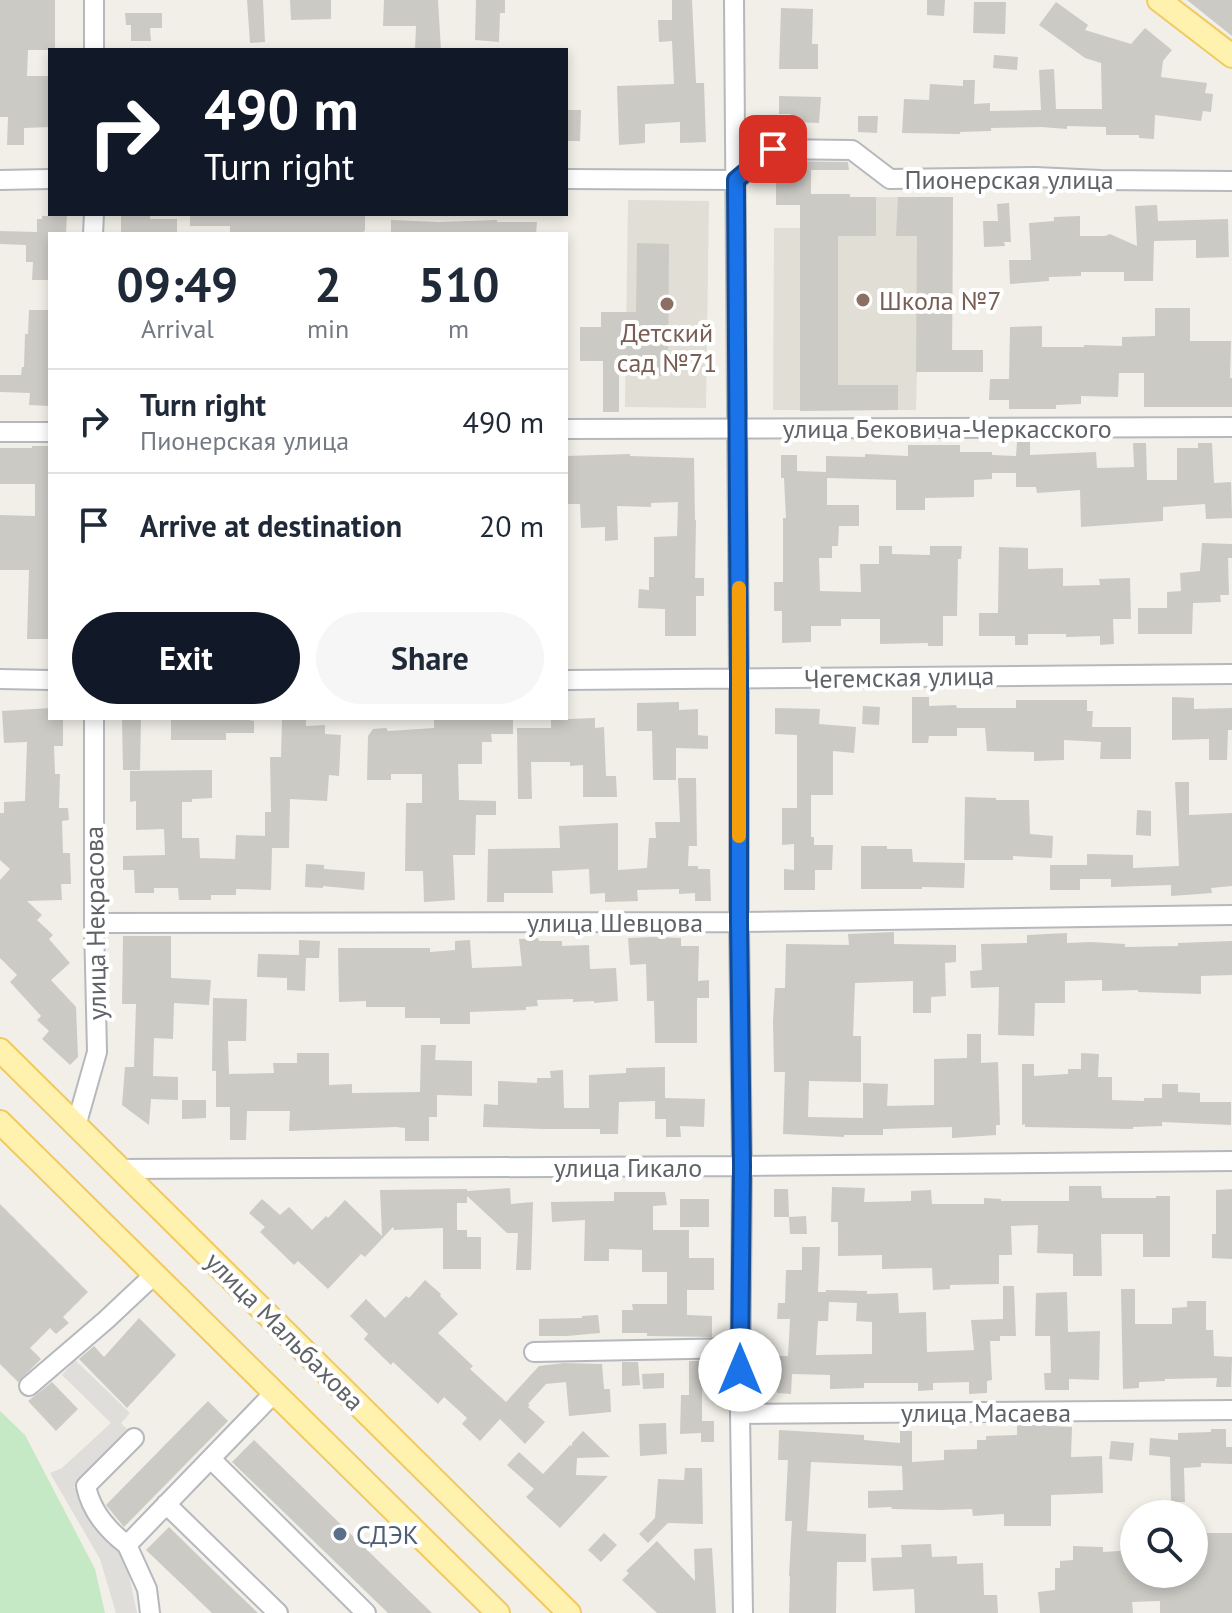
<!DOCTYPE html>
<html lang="en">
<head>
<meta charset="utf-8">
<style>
	:root { --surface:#fff; --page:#f6f6f7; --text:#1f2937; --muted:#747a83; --line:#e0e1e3; --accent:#111827 }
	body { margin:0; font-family:"PT Sans",sans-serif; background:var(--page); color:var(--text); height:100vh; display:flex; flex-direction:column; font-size:30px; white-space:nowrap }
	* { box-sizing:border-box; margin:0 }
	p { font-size:26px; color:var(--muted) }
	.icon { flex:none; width:44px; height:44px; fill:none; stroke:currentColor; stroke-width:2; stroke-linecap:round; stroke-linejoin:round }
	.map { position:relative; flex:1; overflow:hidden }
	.drawer { position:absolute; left:48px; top:232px; width:520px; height:488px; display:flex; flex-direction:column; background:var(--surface); border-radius:0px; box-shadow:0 4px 12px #0003 }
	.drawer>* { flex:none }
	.guide { position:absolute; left:48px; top:48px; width:520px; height:168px; border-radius:0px; box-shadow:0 4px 12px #0003; background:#111827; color:#fff; overflow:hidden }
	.buttons { position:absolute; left:1120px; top:1500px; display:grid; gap:16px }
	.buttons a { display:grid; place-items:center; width:88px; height:88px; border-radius:50%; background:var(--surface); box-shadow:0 4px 12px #0003; font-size:40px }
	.pin { position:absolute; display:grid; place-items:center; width:68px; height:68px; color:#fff; margin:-34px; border-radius:16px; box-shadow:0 4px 12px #0006 }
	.me { position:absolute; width:88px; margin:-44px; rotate:0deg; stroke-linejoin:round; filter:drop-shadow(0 0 6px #0008) }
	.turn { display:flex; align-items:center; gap:28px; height:168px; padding:0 24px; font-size:36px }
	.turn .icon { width:104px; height:104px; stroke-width:2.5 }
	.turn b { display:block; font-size:56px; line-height:68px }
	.eta { display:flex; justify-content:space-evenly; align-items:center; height:136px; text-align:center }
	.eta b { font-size:48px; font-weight:700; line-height:56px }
	.action { display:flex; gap:16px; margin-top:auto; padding:16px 24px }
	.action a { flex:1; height:92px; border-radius:48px; background:var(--accent); color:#fff; font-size:32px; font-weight:700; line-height:92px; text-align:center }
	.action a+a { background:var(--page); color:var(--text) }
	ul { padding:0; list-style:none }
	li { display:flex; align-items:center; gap:24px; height:104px; padding:0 24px; border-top:2px solid var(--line) }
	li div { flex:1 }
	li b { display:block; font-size:30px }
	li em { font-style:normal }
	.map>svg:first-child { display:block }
	.industrial { fill:#e0deda }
	.education { fill:#e1ded6 }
	.green { fill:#c5e8c5 }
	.building { fill:#cccac5; fill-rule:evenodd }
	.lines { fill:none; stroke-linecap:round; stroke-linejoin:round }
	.minor-casing { stroke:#b5b8bc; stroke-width:22 }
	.major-casing { stroke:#f2c960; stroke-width:26 }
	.minor { stroke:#fff; stroke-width:18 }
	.major { stroke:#fff2af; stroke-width:22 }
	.route-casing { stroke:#114b97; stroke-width:20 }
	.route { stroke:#1a73e8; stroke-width:14 }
	.slow { stroke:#f59e0b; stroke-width:14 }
	.education-dot { fill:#8d6e63; stroke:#fff; stroke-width:3 }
	.service-dot { fill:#5c6f8a; stroke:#fff; stroke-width:3 }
	.labels { text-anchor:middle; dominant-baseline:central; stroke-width:8; stroke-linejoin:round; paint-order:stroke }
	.street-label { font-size:26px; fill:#5f6368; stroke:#fff }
	.education-label { font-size:26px; fill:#785e54; stroke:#fff; text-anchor:start }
	.service-label { font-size:26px; fill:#4e5e75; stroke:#fff; text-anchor:start }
</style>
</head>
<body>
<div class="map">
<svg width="1232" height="1613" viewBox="0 0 1232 1613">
	<rect width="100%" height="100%" fill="#f1efe8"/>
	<path class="industrial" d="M75,1360L130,1413L121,1423L128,1430L74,1487L98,1524L124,1552L137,1613H116L100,1559L50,1473L62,1468L111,1423L62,1375Z"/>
	<path class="education" d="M859,197H953L952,372H917L916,410H773L774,228H858Z
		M628,200L709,201L706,408L625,407Z"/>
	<path class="green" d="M0,1411L25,1435L95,1569L105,1613H0Z"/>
	<path class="building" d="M0,0H55V50H28L27,76H50V127L24,128V145H7L8,117H0Z
		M247,0H263L265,42L250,43Z
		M290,0H331V19L291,20Z
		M384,0H438L441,50H415L416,26H383Z
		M476,0H505V13H500L499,42L475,40Z
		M672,0H692L696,83H704L706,142L680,143V122L645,124V143L619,145L617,86L674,84L672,41L659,42L658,20H672Z
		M927,0H945L944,16L927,15Z
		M1187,0H1232V36Z
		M974,2H1006L1005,34L973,33Z
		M1056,2L1088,25L1085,30L1131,44L1145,28L1172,50L1163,61L1161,77L1207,83L1205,93L1213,94L1211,112L1203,111L1201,121L1155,115L1154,139L1139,138V135H1106V127L1067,126V129L1041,127L991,128V131L960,132V134L902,133L904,99L929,100L930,84L963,86V80H975L974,104L990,103V111L1041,110L1039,70L1054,69L1056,109H1102L1101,63L1085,58L1039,25Z
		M781,8L813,9L812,44H818V69H779Z
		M125,13H162V28H150L151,41H131V25H126Z
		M994,55L1018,57L1017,70L993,68Z
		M779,96L821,97L819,123L791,122V114H779Z
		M566,110H581L580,141H566Z
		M858,116H878L877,133L858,132Z
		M777,161L848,162L849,170H811V194H850V197H876V236H838V385H898V410L800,411V205H776V162Z
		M898,197H953L952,350H983V372H916L917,236H896Z
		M1009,203L1011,242H1004L1005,246L984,247L983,221H998L997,204Z
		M1157,205L1158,221L1228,219L1229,257L1196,258V240L1154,241L1153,281H1124V272H1081V276L1049,277V281L1010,284L1009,260H1031L1029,223L1054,221V217L1080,216V236H1105L1110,234L1137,246L1135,206Z
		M54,214H67L66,234H50L49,280H32L33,262H26V245L0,244V231L37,232V219H42V216H54Z
		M121,214H150V219H177V234H121Z
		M190,214H365V230L362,234H230V226H190Z
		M391,220L439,222L497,220V222H537L536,234H391Z
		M637,243L669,244L668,376L619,375V412H603V361H580V327H601V312H636Z
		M1155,308H1190V341H1231L1230,378H1232V407H1144V373H1119L1118,397L1081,396V404L1056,405V409H1009V400H989L990,379H1009L1010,327L1042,326V347H1084V345L1122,346V337L1155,336Z
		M29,310H50V406L29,405L30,393L0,392V375H21L22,367H24L25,334H28Z
		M1017,442H1030V455L1096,452L1097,468L1134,467L1133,443H1146L1147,480H1177V448H1198V443H1212L1214,483L1231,482L1232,518L1206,519L1205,504L1163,507V521L1081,527L1080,490L1037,493L1036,487H1016V473H992V479L974,480V497L925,498V510H896V480L827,478V505H859V526H839L838,546H832V558H819L820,591L861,592L860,564H879V546H892V554L930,555V546H962L961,559H958L957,616H943V646H928V643L880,644V619H841V626H811V642L782,643V611H774V582H783V518H786L784,478H781V455H797V471L826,472V456L865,457V454L908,456V445H960V452H992V455L1016,456Z
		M32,446H50V639H27L29,570H0V515L35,516V484H0V448H32Z
		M630,454V456L694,458L695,520H696L695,578H704V596H696V636H665V609L638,608L639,589L649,590V577H654V537L677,536L678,502L651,503V507L617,506L618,540L605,541V527L581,528L580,504H566V456Z
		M1202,543L1232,544V558H1228L1229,595H1220L1221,602L1193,603L1192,634H1138V608H1167V592L1181,591L1180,573L1200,571Z
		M999,547L1028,548V569L1063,568V586L1100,585L1099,579L1130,578L1131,619H1113L1114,644L1100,645V636L1066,637V634H1028V645H1015V636H979V613H998Z
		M912,697H929V706L956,705L957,708H1016V700H1087V711H1093L1092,727H1131V759H1100L1101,742L1064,740V760L1034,761V752L987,751L985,728H957V736H929L928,743H912Z
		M1172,697L1194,698V709L1232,708V730H1228L1227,760H1209V739L1172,740Z
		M679,702V710L698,709V735L708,736V749L676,748V780H653L652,731H637V703Z
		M863,706L880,707L879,725L862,724Z
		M50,708V718H63V746H54L55,774H60L59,808H68L69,820L62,821L63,853H70L71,884H61L62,900L27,901L42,915L37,920L53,935L49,939L70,963L51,980L76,1007L78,1057L70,1065L42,1039L49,1031L37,1020L41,1016L10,982L17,975L0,958V880L10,869L0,860V813H4V802L25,801L27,742L4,743L2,711Z
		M775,708L820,709L819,724L856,727L854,753L833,751V795H811V837H814V845H833L832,870H815V890H784V869L794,870V844L782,845V808H797V735L775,734Z
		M122,718H141L140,770H123Z
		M171,718H249V720L254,721V733H226V740H171Z
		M282,718H306V726L325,725V734L341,735L339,776L329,775L327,801L290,799L289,848H272L271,890L236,889V895H211V900H179L178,888H154V893H135L134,870H123V856L165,855L164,829L136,830V801L130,802V771L212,770V798L192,799V802H182V838H199L200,858L235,859L236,835L265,836V812H271L270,757H281Z
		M434,718H513V734H491L492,742H482V764H458L459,800L496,801V815H476L475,855H453L455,900L424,902L423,871H405L406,803H422V774H391V780H367L368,736L373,729L386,728L388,731L434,728Z
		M551,718H568V719L595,718V728L604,727L606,776H616L617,797H583V765L570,766V762H531L532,799H518L517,728H551Z
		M678,778H696L697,846H689L688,866H698V869H710L711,901H695V893L679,894V889L637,890L638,901L605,902V893L590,894L589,869L552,871L553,893H504V902H487L488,849L560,848L559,826L618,823V870L647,868L649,838H656L655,822H680Z
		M1175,782H1189V815L1232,813V886L1211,888L1212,893L1171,896V885L1111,887V879H1080V890H1050V865H1087V854L1133,855V868L1179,866Z
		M965,797L996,798V800H1029L1030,834L1053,836L1052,858L1013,856V860H964Z
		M1137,810L1151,811V836L1136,835Z
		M861,846H887V849H912L913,862L965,863L964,888L922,887V889H861Z
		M306,864L324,865V869L365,872L364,890L323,886V888L305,887Z
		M894,932V944L956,945V962L945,963L946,996L931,997V1013H913V981L855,983L853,1036H861V1082L809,1081L808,1117L863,1118V1083L888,1084L887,1106L934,1105V1059L967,1058V1034H981V1063L998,1062L1000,1125H996V1135L952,1138V1127L883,1129V1135H844V1137L783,1134L785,1072H774L773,1021L775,988H785L786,944L849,945L848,934Z
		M1067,933V943L1091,942L1125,944V947L1178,946V943L1232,941V975L1201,976V994L1138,992V990L1102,991V980L1065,981V1003H1035L1034,1036L998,1035L999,987L971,988L970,971L982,970L981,944L1027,943V935Z
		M123,936H171V978L211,980L209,1005L174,1003L173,1039L154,1038L153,1076L178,1077V1100L151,1099L149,1125L122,1105L125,1067H134L136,1004H122Z
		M653,937L681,938V946H699L698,981L709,980V998H697V1043H655L654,1001H647L646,964L630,965L628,938Z
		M538,938L539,941H562V946L589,945L590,969L616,968L618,1001L594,1003V1001L573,1002V999L537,1000L538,1006L526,1007V1010L470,1012V1024H440V1018H405V1007H366V1001L339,1002L338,948H430V952L455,950V941L470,940L472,968L522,966L519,939Z
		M299,940L320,941L319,958H306L305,991L287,990V978L257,977L258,954L299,955Z
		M213,998L247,999L246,1041H228L229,1074L274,1073L273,1063H297V1053H329V1085L352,1084V1093L420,1092L421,1045H436L435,1060L472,1061V1096L437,1095V1117H429V1141H405V1128L396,1127L289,1131L290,1111H247L246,1140H230V1107H216V1071H212Z
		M1081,1053L1099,1054L1098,1077H1112V1100L1144,1101V1098H1162V1084H1178V1092L1200,1093V1102H1231V1125L1162,1122V1126L1133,1127V1129L1025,1127V1124L1022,1125V1064H1034V1076L1068,1074V1069H1081Z
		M665,1067V1098L705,1099L704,1127L680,1126L681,1137H666V1119H655V1101L619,1102L618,1134H600V1129H545L483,1127L484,1104L498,1105V1081L537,1083V1078H551L550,1071L563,1070L564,1108H589V1075L626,1073V1068Z
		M182,1100H206V1118L182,1119Z
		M1069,1186H1101L1102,1198H1156V1196H1170V1257H1143V1234H1101L1102,1276H1073V1254L1037,1253L1038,1225L1011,1226L1012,1255H999V1284L950,1285V1289L933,1290L932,1268L882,1269V1255L838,1256V1222H831L832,1187L865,1188L864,1202L911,1201V1191L931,1190L932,1204H984V1198L1001,1199V1201H1069Z
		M510,1188L511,1204L533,1202L531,1270H516L518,1233H507L467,1196V1203H457V1230H467V1237H481V1269H443V1228L394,1230L393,1227L365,1257L361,1254L328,1289L298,1261L294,1265L260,1232L265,1227L249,1213L262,1199L280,1215L289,1207L312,1230L326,1216L328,1218L345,1200L382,1236L380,1190L467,1189V1191Z
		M774,1189H788L789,1217H774Z
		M1232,1189V1259L1212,1258V1234H1216V1190Z
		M614,1192H665L667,1205L653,1206V1230H689V1258H714V1290H687V1315L712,1316V1337L647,1336V1333H622V1310H633L632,1304H667V1272H642V1250L609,1249V1261H584L585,1220L552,1222L551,1202L614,1201Z
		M680,1199H709V1227H680Z
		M0,1204L88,1292L63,1317L69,1323L56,1334L50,1328L30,1348L41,1359L18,1382L0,1364Z
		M806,1216L807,1234H790L789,1217Z
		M802,1247H820L818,1292H826V1290L867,1291V1294L898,1293L899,1313L926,1312L927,1352L974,1350L971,1320L1003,1319V1286H1014L1016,1336H1000V1341H990L992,1380L987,1381V1393L969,1394V1382L933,1383V1390L918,1391V1383H864V1388L830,1389V1375L792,1374L791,1394L777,1393L779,1356H788L790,1319H777L778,1303H785L786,1270H802ZM829,1302L857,1303L856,1321L872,1322V1354L816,1355L818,1321H828Z
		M425,1280L441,1294L440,1296L458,1314L438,1333L473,1366L470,1369L506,1402L539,1366L564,1363L602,1364L604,1389H610L611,1412L569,1416L566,1382L546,1384L528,1404L530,1405L528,1407L545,1422L525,1444L500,1419L480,1441L462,1424L467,1418L444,1397L438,1404L393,1362L391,1365L364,1339L368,1334L350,1316L366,1299L385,1318L406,1296L409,1298Z
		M1121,1289H1135V1324H1172V1308L1187,1307V1301H1206V1330H1213L1214,1356L1232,1357L1231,1387H1216L1217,1378L1165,1379V1381L1139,1382V1388L1123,1389Z
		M1067,1292L1068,1332L1100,1331L1099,1380L1069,1379V1390H1045L1044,1373H1051L1050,1336H1035L1036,1293Z
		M598,1315L600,1333L567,1336H539V1319L582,1318V1316Z
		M139,1318L176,1355L127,1408L79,1359L94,1346L104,1357Z
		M689,1361H712V1377H702V1421H714V1442H701V1433L680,1434L681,1395H689Z
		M622,1362H638L640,1385L622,1386Z
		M664,1373V1388L643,1389L642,1374Z
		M52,1382L78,1409L56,1431L28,1401Z
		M208,1401L228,1421L124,1527L106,1505Z
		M666,1423L667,1454L640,1456L639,1424Z
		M1051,1423V1426L1072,1427L1071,1457L1102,1456L1103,1493L1051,1495V1526H1004V1514L973,1516L972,1509L938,1510L892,1509L891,1507L868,1508V1491L903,1490L902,1466L811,1462L807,1531L866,1534V1562H837L836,1613H789L790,1576H789L792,1521H785L788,1460H778L779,1430L864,1435V1440L900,1443V1431H912V1462L944,1460V1450L977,1449V1440H986V1436L1017,1435V1424Z
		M1211,1429H1226V1447H1232V1464L1201,1463V1467L1184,1468L1185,1502H1171L1170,1457L1149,1455L1150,1438L1178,1440V1433L1211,1432Z
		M583,1431L610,1457L577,1458L576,1475L608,1476L560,1528L526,1497L534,1489L507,1465L519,1452L543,1474L570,1445L572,1446V1443Z
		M254,1440L432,1613H388L232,1462Z
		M1111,1441L1134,1443L1132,1461L1109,1459Z
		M685,1468H702L703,1524L668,1523L648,1543L639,1534L655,1518L658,1479L684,1480Z
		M169,1527L216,1573L258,1613H212L146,1550Z
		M604,1533L617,1545L601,1562L588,1550Z
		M1194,1533H1232V1613H1160V1601L1132,1602L1133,1613H1040L1038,1592L1055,1590V1568H1060V1561L1073,1560V1546L1103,1547V1552L1134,1550V1574H1194Z
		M657,1541L695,1581L694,1549L712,1548L716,1613H657L622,1580L629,1573L626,1571Z
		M931,1544L932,1557L957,1556V1564L983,1563L984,1595H997L998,1613H915L914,1589L873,1591L871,1558L902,1557L901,1545Z"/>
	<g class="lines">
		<defs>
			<path id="minor" d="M734,0L739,679V922L742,1166L740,1414L743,1613
				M94,50V0
				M566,179L736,180L773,149L852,150L890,179L1035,177L1101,180L1232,181
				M0,180L50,179
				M93,234L94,214
				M566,429L1232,427
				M0,432H50
				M0,679L50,680
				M566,680L1232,674
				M94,923L739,922L1232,915
				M76,1126L97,1052L94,923V718
				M120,1169L742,1166L1232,1161
				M534,1352L740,1348
				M29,1386L106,1320L155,1274
				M740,1414L1232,1410
				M211,1459L366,1613
				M166,1504L278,1613
				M127,1545C106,1529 91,1511 86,1486L134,1438
				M150,1613L147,1589L127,1545L275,1392"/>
			<path id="major" d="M1159,0L1232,56
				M0,1050L569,1613
				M0,1122L498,1613"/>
		</defs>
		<use href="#minor" class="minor-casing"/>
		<use href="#major" class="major-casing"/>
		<use href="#minor" class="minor"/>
		<use href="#major" class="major"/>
	</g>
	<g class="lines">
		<defs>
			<path id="route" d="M740,1370L742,1166L739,922V679L736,180L773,149"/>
		</defs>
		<use href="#route" class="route-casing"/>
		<use href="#route" class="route"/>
		<path class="slow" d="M739,588V836"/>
	</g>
	<g class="education-dot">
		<circle cx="863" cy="300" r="8"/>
		<circle cx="667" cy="304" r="8"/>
	</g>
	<circle class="service-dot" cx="340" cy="1534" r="8"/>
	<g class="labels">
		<g class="street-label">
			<text x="1009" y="179">Пионерская улица</text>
			<text x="947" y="428">улица Бековича-Черкасского</text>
			<text transform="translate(899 677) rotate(-1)">Чегемская улица</text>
			<text x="615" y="922">улица Шевцова</text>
			<text transform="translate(95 923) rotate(-91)">улица Некрасова</text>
			<text x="628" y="1167">улица Гикало</text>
			<text transform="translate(285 1331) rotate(45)">улица Мальбахова</text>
			<text x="986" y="1412">улица Масаева</text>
		</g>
		<g class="education-label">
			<text x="879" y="300">Школа №7</text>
			<text x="667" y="332" text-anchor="middle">Детский<tspan x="667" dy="30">сад №71</tspan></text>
		</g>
		<g class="service-label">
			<text x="356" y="1534">СДЭК</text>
		</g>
	</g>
</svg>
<div class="buttons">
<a><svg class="icon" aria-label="search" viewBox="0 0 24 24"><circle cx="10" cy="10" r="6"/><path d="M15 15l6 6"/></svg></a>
</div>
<div class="pin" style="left:773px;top:149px;background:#d93025"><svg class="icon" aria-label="arrive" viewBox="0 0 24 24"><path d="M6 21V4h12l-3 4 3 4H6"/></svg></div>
<svg class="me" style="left:740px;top:1370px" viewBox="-20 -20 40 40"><circle r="19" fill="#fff"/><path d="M0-13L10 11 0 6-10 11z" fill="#1a73e8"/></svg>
<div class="guide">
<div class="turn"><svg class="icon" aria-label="right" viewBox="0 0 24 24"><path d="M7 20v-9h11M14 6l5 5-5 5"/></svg><div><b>490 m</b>Turn right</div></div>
</div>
<section class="drawer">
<div class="eta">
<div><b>09:49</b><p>Arrival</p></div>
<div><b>2</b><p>min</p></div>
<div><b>510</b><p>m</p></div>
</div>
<ul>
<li><svg class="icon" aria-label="right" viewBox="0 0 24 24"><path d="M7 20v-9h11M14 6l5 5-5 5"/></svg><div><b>Turn right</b><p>Пионерская улица</p></div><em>490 m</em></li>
<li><svg class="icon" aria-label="arrive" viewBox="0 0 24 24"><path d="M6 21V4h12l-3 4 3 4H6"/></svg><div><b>Arrive at destination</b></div><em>20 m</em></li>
</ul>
<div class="action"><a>Exit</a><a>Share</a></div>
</section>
</div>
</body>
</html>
